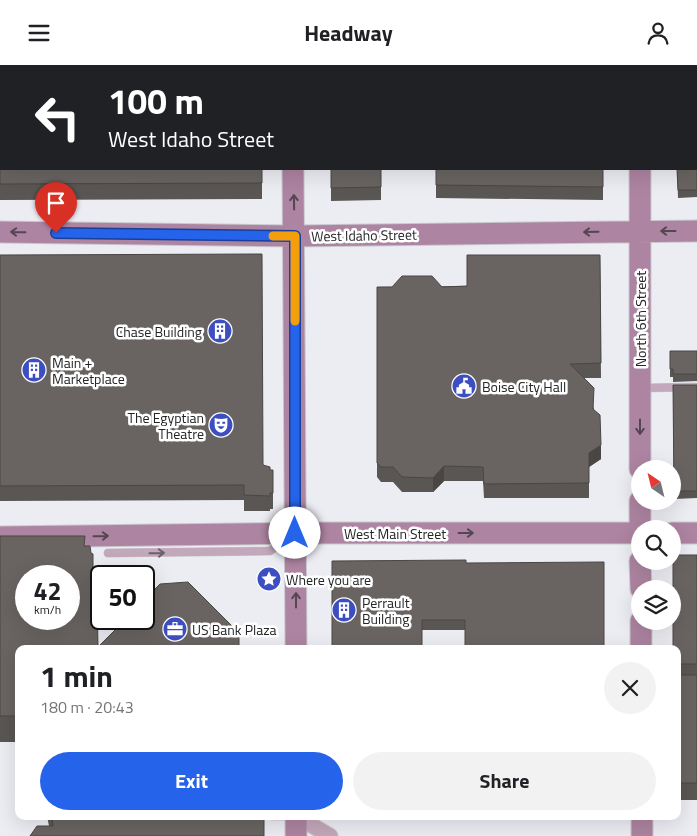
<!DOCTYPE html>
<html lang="en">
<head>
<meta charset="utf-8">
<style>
	:root { --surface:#fff; --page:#f2f2f2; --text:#202124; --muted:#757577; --accent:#2563eb }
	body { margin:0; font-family:"Titillium Web",sans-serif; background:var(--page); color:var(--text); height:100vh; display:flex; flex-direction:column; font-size:19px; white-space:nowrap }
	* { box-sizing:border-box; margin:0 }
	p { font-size:16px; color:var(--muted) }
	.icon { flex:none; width:28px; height:28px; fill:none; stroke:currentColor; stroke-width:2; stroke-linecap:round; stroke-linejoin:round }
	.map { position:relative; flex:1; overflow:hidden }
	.panel { position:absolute; left:15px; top:580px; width:666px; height:175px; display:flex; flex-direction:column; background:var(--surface); border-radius:10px; box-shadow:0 5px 20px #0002 }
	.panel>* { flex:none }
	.guide { position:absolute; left:0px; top:0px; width:698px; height:105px; box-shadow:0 5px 20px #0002; background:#202124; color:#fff; overflow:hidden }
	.needle { width:32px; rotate:325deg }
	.fabs { position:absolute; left:631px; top:395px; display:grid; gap:10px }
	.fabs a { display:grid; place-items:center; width:50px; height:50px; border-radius:50%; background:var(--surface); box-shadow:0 5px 20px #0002; font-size:25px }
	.speed { position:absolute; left:15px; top:500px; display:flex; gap:10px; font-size:25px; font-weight:700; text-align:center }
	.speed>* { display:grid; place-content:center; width:65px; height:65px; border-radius:50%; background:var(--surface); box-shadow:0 5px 20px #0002; line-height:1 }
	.speed small { font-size:12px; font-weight:400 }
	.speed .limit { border:2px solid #111; border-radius:8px; background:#fff; color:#111 }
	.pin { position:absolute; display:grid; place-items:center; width:42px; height:42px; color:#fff; margin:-51px -21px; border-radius:50% 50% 50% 0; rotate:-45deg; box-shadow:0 0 5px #0007 }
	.pin .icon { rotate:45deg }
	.me { position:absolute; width:55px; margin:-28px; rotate:0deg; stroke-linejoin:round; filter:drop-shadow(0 0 4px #0008) }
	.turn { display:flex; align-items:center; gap:18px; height:105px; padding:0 25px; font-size:22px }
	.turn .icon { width:65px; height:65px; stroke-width:2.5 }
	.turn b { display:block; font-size:35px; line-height:42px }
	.round { display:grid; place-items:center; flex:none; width:52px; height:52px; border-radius:26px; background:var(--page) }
	.summary { display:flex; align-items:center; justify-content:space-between; height:85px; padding:0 25px }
	h1 { font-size:30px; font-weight:700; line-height:38px }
	.button { display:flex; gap:10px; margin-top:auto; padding:10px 25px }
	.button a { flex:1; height:58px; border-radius:30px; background:var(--accent); color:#fff; font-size:20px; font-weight:700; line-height:58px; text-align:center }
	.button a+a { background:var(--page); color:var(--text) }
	header { display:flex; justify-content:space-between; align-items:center; height:65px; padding:0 25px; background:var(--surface); font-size:22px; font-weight:700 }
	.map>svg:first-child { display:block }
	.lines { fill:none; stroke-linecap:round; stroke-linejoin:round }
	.lane-casing { stroke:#c8c8ce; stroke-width:9 }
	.street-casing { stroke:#c8c8ce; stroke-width:17 }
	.secondary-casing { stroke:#c8c8ce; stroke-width:23 }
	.lane { stroke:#c3a7ba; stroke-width:8 }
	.street { stroke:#c3a7ba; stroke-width:15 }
	.secondary { stroke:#ad84a1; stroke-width:21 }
	.wall { fill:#5a5653 }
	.shaded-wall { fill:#4a4644 }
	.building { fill:#696461; stroke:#4a4644; fill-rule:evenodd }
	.oneway { stroke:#544652 }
	.oneway2 { stroke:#6c6069 }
	.route-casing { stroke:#184099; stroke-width:12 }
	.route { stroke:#2563eb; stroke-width:9 }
	.slow { stroke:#f59e0b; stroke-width:9 }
	.labels { text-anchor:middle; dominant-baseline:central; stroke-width:5; stroke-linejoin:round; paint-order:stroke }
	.street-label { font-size:14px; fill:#242527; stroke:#fff }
	.poi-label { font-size:14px; fill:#242527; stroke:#fff; text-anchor:start }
</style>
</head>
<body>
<header><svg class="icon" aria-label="menu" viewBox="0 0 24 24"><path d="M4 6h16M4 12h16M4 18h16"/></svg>Headway<svg class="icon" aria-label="person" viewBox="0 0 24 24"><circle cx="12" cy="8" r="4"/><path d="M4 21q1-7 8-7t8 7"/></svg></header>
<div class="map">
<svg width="697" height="771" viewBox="0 0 697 771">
	<rect width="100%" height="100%" fill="#ececf3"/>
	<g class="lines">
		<defs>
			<path id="lane" d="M696,17H697
				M642,323L697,322
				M108,488L270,486L287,474
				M272,751H294"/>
			<path id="street" d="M296,751L330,771"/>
			<path id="secondary" d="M284,0V1
				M640,0V1
				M302,1L303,0
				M293,104L296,584
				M640,104V404
				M0,167L295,171L697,166
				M640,436V464
				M672,468H697
				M0,472L325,468H640
				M640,496L641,524
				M641,556V584
				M296,751V771
				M642,751V771"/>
		</defs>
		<use href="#lane" class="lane-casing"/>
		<use href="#street" class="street-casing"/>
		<use href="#secondary" class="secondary-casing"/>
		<use href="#lane" class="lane"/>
		<use href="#street" class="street"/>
		<use href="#secondary" class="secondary"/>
	</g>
	<path class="wall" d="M0,0H89L90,1H1V104H262V134L0,135Z
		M332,0H599V1H332Z
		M697,58V132L678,133L677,104Z
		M331,104H381V135L331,136Z
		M436,104H603V135L436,133Z
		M0,190L263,400L270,405H273V444H270V446H244V435L0,436Z
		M600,190L601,313H584L594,344L601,394L589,402V433H484L483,416H444L433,427H402L393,417H381L377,412V222L467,221Z
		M670,286H697V316L673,317V312H670Z
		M673,320H697V433L674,434Z
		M0,471L85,481L93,528L98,582L239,584H19V677H0Z
		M697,490V735H678V584Z
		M466,495L465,565H422L332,584Z
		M47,751H264L49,761Z"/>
	<path class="shaded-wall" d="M0,0H1V13H0Z
		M601,380V394L589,402V388Z
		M444,401V416L433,427V413Z"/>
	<path class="building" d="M6,0H89L90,1H6Z
		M130,0H259V1H130Z
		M332,0H381V1H332Z
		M438,0H599V1H438Z
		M0,7H1V104H262V118L0,119Z
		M696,58H697V125H678L677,104H696Z
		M331,104H381V122L331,123Z
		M436,104H603V122L436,120Z
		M262,189L263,400L270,402V405H273V428H270V431L244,430V420L0,421V190Z
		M467,190H600L601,298L570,299L594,323L593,344L600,350L601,380L589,388V418L484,419L483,402L444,401L433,413L402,412L393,402H381L377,398V222H392L402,211H432L442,222L467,221Z
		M670,286H697V309H673V304H670Z
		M673,320H697V426H674Z
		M0,471H85L84,481H90L91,488L93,489V528H97L98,582L126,554H144V535L160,519L188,517L239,568V584H19V651H0ZM26,511H69V554H26Z
		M673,490H697V599H678V584H673Z
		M466,495V498L604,497V584H465V555H422V584H332V496Z
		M678,610H697V718H678Z
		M52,751H264V771H30L37,761H53Z"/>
	<defs><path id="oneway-shaft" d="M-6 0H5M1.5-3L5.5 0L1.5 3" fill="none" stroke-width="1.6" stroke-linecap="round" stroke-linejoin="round" transform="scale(1.25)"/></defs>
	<g class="oneway">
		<use href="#oneway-shaft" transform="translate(294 137) rotate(-91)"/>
		<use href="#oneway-shaft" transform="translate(668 166) rotate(180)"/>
		<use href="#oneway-shaft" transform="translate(18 167) rotate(-179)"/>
		<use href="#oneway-shaft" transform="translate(591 167) rotate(179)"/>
		<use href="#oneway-shaft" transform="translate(640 362) rotate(90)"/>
		<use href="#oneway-shaft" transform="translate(466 468)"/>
		<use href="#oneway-shaft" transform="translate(101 471) rotate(-1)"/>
		<use href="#oneway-shaft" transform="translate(296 535) rotate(-90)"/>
	</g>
	<use class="oneway2" href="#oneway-shaft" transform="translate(157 488) rotate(-1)"/>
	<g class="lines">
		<defs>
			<path id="route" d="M56,168L295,171V468"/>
		</defs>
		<use href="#route" class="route-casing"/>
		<use href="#route" class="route"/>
		<path class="slow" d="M273,171H295V256"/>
	</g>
	<defs>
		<symbol id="building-disc" viewBox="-11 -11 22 22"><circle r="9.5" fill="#3d4ec1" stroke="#fff"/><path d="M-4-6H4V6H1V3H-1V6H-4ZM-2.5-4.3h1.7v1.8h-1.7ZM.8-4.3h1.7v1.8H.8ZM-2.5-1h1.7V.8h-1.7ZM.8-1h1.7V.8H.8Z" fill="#fff"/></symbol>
		<symbol id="civic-disc" viewBox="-11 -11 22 22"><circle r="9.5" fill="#3d4ec1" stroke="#fff"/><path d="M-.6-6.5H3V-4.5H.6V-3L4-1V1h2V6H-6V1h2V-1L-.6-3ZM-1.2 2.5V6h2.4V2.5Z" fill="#fff"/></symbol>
		<symbol id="theatre-disc" viewBox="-11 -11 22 22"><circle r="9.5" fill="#3d4ec1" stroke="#fff"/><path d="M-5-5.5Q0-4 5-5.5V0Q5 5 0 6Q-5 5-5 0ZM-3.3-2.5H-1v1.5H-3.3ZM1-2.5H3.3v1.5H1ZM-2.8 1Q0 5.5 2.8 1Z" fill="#fff"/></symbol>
		<symbol id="sight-disc" viewBox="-11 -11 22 22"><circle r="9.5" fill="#3d4ec1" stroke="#fff"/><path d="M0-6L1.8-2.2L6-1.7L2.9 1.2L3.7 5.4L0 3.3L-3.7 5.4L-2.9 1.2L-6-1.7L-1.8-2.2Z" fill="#fff"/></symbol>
		<symbol id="office-disc" viewBox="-11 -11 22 22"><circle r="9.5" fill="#3d4ec1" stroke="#fff"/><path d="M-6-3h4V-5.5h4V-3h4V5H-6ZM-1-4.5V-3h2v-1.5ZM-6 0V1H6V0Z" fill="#fff"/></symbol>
	</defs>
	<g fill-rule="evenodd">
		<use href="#building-disc" x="206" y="252" width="28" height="28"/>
		<use href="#building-disc" x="20" y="291" width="28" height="28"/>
		<use href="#civic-disc" x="450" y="307" width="28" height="28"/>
		<use href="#theatre-disc" x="207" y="346" width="28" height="28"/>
		<use href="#sight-disc" x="255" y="500" width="28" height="28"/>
		<use href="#building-disc" x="330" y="531" width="28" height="28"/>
		<use href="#office-disc" x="161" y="550" width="28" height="28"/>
	</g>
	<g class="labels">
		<g class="street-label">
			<text transform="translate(364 170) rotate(-1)">West Idaho Street</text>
			<text transform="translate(640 254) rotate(-90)">North 6th Street</text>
			<text x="395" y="468">West Main Street</text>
		</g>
		<g class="poi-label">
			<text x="202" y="266" text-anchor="end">Chase Building</text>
			<text x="52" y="297">Main +<tspan x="52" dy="16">Marketplace</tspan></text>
			<text x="482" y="321">Boise City Hall</text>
			<text x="204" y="352" text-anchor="end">The Egyptian<tspan x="204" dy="16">Theatre</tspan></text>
			<text x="286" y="514">Where you are</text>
			<text x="362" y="537">Perrault<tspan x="362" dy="16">Building</tspan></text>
			<text x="192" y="564">US Bank Plaza</text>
		</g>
	</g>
</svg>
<div class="fabs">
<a><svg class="needle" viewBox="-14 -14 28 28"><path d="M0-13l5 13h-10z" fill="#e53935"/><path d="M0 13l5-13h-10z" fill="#757577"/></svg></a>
<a><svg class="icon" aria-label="search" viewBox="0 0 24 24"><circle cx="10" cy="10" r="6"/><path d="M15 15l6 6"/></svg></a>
<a><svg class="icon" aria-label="layers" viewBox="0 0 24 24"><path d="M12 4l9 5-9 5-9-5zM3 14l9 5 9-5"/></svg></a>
</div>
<div class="speed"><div>42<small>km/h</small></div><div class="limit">50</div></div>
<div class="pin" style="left:56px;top:168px;background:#d93025"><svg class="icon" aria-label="arrive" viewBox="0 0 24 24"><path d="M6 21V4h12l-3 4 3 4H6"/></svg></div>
<svg class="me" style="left:295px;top:468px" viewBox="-20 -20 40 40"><circle r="19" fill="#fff"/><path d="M0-13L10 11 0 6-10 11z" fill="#2563eb"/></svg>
<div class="guide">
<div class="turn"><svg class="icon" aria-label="left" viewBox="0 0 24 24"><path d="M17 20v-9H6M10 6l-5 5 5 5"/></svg><div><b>100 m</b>West Idaho Street</div></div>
</div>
<section class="panel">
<div class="summary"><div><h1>1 min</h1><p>180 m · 20:43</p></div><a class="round"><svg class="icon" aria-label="close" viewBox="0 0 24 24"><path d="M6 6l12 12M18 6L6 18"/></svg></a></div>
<div class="button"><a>Exit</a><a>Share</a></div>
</section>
</div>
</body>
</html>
